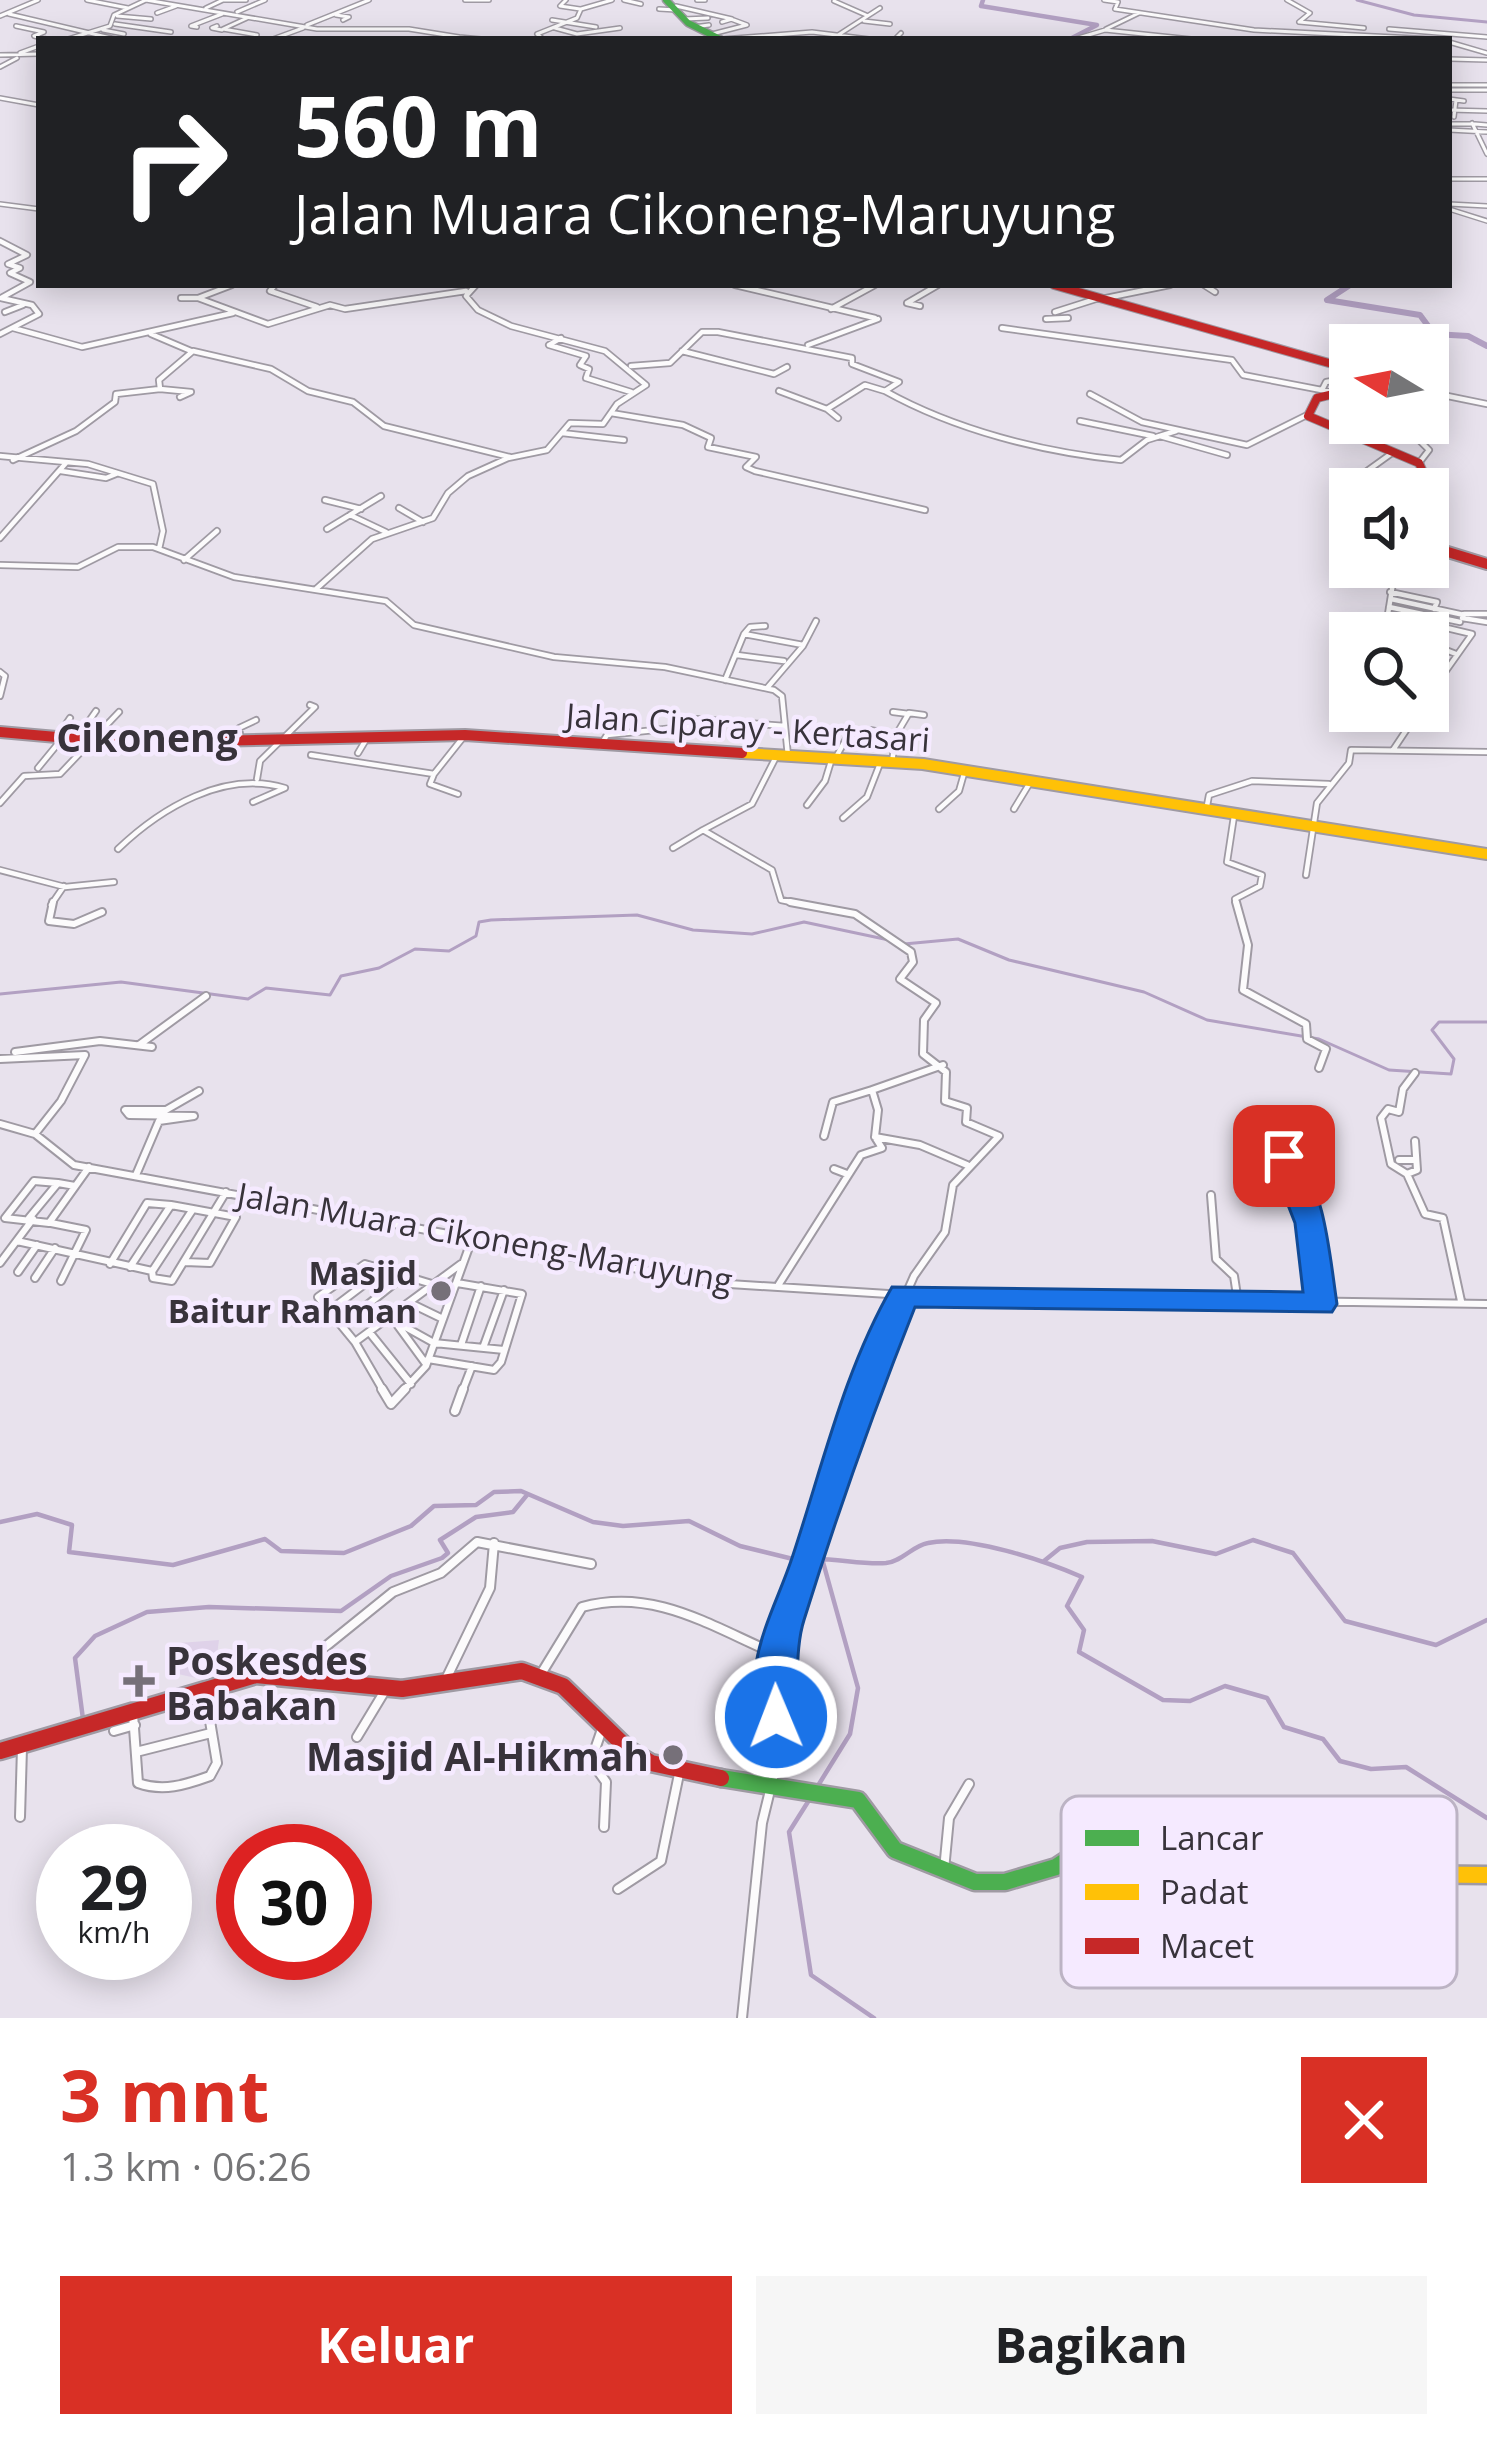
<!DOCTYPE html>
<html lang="id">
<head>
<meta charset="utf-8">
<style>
	:root { --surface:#fff; --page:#f6f6f6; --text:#202124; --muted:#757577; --accent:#d93025 }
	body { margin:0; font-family:"Open Sans",sans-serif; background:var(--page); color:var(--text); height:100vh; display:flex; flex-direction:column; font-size:45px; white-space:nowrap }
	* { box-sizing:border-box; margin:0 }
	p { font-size:39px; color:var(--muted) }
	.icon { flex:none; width:66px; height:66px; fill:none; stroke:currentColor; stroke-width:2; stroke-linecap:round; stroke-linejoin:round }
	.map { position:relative; height:2018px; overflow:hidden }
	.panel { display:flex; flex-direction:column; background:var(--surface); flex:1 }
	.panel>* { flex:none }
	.top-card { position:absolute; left:36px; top:36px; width:1416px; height:252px; border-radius:0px; box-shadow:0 6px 30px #0003; background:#202124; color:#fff; overflow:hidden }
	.needle { width:78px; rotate:280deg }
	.tools { position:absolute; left:1329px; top:324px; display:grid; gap:24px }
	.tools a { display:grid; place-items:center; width:120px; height:120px; border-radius:0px; background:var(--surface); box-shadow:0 6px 30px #0003; font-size:60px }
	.speed { position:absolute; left:36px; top:1824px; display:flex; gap:24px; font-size:60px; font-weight:700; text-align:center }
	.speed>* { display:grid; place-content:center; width:156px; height:156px; border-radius:50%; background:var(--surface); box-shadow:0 6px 30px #0003; line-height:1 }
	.speed small { font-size:30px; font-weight:400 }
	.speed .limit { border:18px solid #d22; background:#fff; color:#111 }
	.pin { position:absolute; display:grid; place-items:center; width:102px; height:102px; color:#fff; margin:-51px; border-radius:24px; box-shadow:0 6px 18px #0006 }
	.me { position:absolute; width:132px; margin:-66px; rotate:359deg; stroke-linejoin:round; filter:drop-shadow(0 0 9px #0008) }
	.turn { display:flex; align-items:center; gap:42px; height:252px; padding:0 60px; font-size:54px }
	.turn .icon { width:156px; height:156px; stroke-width:2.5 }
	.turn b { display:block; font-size:84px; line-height:102px }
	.round { display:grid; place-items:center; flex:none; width:126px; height:126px; border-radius:0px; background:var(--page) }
	.overview { display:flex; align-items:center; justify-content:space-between; height:204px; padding:0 60px }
	h1 { font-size:72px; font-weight:700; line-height:90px; color:var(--accent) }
	.cta { display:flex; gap:24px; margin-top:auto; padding:24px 60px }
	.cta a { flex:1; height:138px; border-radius:0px; background:var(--accent); color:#fff; font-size:48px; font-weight:700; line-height:138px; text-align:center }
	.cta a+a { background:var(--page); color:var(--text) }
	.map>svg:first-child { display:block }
	.green { fill:#dfd2e9 }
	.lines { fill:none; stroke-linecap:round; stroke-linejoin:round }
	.stream-far1 { stroke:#b2a0c2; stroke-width:3 }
	.stream { stroke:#b2a0c2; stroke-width:4.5 }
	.river-far1 { stroke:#b2a0c2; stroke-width:4.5 }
	.river { stroke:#b2a0c2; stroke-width:6 }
	.street-far3-casing { stroke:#9f9aa3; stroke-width:6 }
	.street-far2-casing { stroke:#9f9aa3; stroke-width:8 }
	.street-far1-casing { stroke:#9f9aa3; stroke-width:10 }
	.street-casing { stroke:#9f9aa3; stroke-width:12 }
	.fast-far1-casing { stroke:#9f9aa3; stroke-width:9 }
	.fast-casing { stroke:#9f9aa3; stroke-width:21 }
	.slow-far1-casing { stroke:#9f9aa3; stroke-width:14 }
	.slow-casing { stroke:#9f9aa3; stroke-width:21 }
	.jam-far2-casing { stroke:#9f9aa3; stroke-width:10 }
	.jam-far1-casing { stroke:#9f9aa3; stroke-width:14 }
	.jam-casing { stroke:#9f9aa3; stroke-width:21 }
	.street-far3 { stroke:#fcfbfc; stroke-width:3 }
	.street-far2 { stroke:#fcfbfc; stroke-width:4.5 }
	.street-far1 { stroke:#fcfbfc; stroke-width:6 }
	.street { stroke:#fcfbfc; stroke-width:8 }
	.fast-far1 { stroke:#4caf50; stroke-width:6 }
	.fast { stroke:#4caf50; stroke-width:16 }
	.slow-far1 { stroke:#ffc107; stroke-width:10 }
	.slow { stroke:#ffc107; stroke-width:16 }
	.jam-far2 { stroke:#c62828; stroke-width:8 }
	.jam-far1 { stroke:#c62828; stroke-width:10 }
	.jam { stroke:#c62828; stroke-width:16 }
	.route { fill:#1a73e8; stroke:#114b97; stroke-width:3 }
	.poi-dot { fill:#767079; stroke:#f5eaff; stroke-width:4.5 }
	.labels { text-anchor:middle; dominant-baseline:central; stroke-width:9; stroke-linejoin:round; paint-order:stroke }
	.street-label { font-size:33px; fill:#38333b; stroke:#f5eaff }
	.poi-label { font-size:33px; font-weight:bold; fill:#38333b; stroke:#f5eaff; text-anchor:end }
	.quarter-label { font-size:39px; font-weight:bold; fill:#38333b; stroke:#f5eaff }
	.near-poi-label { font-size:39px; font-weight:bold; fill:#38333b; stroke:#f5eaff; text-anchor:start }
	.key { fill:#f5eaff; stroke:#bcb3c4; stroke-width:3 }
	.key-label { font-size:33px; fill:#38333b }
</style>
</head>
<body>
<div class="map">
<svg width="1487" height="2018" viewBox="0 0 1487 2018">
	<rect width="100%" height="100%" fill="#e8e2ed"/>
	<path class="green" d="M219,1640L215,1670L196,1678L178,1674L179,1643Z"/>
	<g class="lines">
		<path class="stream-far1" d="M1357,0L1414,15L1487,22
			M904,944L958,939L1009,960L1144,992L1207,1020L1319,1039L1389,1070L1451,1074L1454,1059L1432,1030L1439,1022H1487
			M0,994L121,982L248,999L266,988L330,995L341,976L379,968L415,949L449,951L476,936L479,922L491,920L637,915L693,930L752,934L804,922L889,940"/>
		<path class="stream" d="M0,1522L37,1514L72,1525L69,1552L173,1565L265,1539L281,1551L344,1553L411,1526L434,1506L476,1505L494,1492L521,1491L593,1522L623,1526L689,1521L740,1546L797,1560
			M811,1559C836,1558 863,1565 886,1563C903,1561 912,1546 928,1543C967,1534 1045,1561 1082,1577L1067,1606L1084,1630L1079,1652L1163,1700L1190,1701L1225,1686L1267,1698L1284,1727L1323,1739L1340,1761L1371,1769L1406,1767L1487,1818
			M1044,1561L1060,1548L1087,1542L1152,1541L1216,1554L1253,1540L1293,1553L1345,1621L1436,1645L1487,1620
			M83,1719L75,1658L95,1636L147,1612L209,1607L341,1611L391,1576L442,1558L448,1553L440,1540L476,1517L513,1512L527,1495
			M819,1784L850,1734L858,1688L823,1562
			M811,1797L789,1832L811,1975L874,2018"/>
		<path class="river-far1" d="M983,0L981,6L1097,25L1070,39"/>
		<path class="river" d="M1350,285L1327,300L1420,315L1434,334L1468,336L1487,346"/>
		<defs>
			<path id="street-far3" d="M87,0L128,8
				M146,0L317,29H409L459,37
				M465,0H489
				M566,0L560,6L580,9
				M624,0L641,4
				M697,0H705
				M1104,0L1118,2L1115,9L1254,30L1435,39
				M1287,0L1310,13L1299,22L1364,28
				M834,1L866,15
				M676,6L732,19L722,22
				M206,8L223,0H246
				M659,9L676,10
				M237,12L265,0
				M157,13L176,6
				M9,14L115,39
				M336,15L349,17L343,20
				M0,16L38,0
				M117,16L151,19
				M247,18L223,29L257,35
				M684,19L708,18
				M552,20L596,27
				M864,21L890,24
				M115,24L171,32
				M307,25L369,0
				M16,26L44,32L34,36L46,39
				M217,26L212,28L222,30
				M197,27L191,26L222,14
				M694,27L709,25
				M555,28L577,34L620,28
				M1106,29L1139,13
				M1389,29L1487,37
				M103,30L124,34
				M712,34L747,25L731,19
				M459,37L481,39
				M68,39L110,26L114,15L146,0
				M273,39L303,28
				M543,39L537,34L577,18L581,9L612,0
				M722,39L812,32L869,39
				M832,39L880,8
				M895,39L901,33
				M1075,39L1105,30L1191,39
				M1449,42L1487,53
				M20,53L39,46
				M0,55L39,54
				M1449,59L1487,60
				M0,67L17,58
				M1449,85H1487
				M1449,90H1487
				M0,98L39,105
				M1449,99L1464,101
				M1449,110L1487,111
				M1454,117L1456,100
				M1472,123L1487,154
				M1449,124H1475
				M1475,124L1487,125
				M1449,130L1487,132
				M1449,179H1487
				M0,204L39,209
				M1449,204L1487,206
				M1449,209L1487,221"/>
			<path id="street-far2" d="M0,241L27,255L8,264L20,268L10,273L30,282L1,298L32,305L39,314L0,334
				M232,285L198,298L268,324L330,305L345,309L466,291
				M275,285L270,291L317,307
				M735,285L875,318
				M1204,285L1215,292
				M181,298H199
				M1101,299L1170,285
				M920,306L907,303L938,285
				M831,309L875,285
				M5,312L23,305
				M1055,312L1099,298
				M1046,319L1068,318
				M13,328L82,347L233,313
				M1002,328L1232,360L1243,375L1332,392
				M151,334L191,351
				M561,338L549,345L586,356L580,365L589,369L586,378L631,392
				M808,345L878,319
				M682,351L774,374L787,367
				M631,366L670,363L702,332H718L852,358V364L899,382L885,391C955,430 1042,452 1121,460L1147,440L1176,431
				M160,389L191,392L180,397
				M1322,390L1326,382L1343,379
				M779,391L827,409L865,385L885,391
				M1428,392L1487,404
				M1090,394L1142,422L1247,445L1307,415
				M827,409L838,418
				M611,413L683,425L711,438L708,447L756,457L746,467L755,471L925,510
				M1080,421L1153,436
				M562,433L624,440
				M1160,436L1227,455
				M1415,436L1429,450L1419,463
				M0,456L88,464L153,484L163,531L159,549
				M13,460L76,431L115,402L116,394L160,389L159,380L193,351L271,369L308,391L353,402L384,426L510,457
				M61,471L106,478L116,474
				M1367,471L1392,453
				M325,500L361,509
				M399,508L423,522
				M350,515L386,532
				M327,529L381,496
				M0,538L66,463
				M1428,559L1442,551
				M184,560L217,531
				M0,565L78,567L118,547H153L234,577L386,601L414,625L554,657L665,667L774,690L782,696L788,756
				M1414,567L1393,583L1388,614L1472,634L1443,675L1428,676
				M316,589L372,539L433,518L448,493L468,476L508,458L547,450L570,423L603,424L617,404L646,385L605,351L511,326L478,310L466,296L476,285
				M1390,592L1437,602L1434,609
				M1391,599L1464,615
				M1389,607L1460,622
				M1464,614H1487
				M1462,618L1487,622
				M744,634L750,627L765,626
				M1438,647L1456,654
				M737,655L784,661
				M0,672L5,676L0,696
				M725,680L744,634L803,645
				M767,688L803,646L816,621
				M893,712L909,714
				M870,730L912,738
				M58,736L70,718
				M77,738L96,711
				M241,740L239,728L256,720
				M600,746L607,735L693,726L697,719L785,726
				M1393,750L1419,711
				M358,753L367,738
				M311,755L434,774L465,735
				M777,755L752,804L703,830L772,870L781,900L806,905
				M835,759L846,739
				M892,762L896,735L909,713L924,715
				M38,768L61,740
				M434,774L430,784L458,794
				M257,779L260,761L315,707L310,705
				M0,803L24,776L60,774L119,712
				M807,805L825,781L832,758
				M939,809L959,791L965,770
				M1014,809L1031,781
				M1206,811L1209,795L1252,781L1329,784
				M1234,816L1227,862L1262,875L1260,886L1235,899L1237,905
				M843,818L867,797L881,761
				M673,848L703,830
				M118,849C161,808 224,770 285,788L253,802
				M0,870L65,887L114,882
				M1306,875L1317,803L1349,763L1351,750L1487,752
				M51,905L64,886"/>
			<path id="street-far1" d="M53,902L49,921L74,924L102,912
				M790,902L855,914L911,952L913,962L900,979L936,1003L924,1020L923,1054L946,1072L945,1101L967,1108L966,1122L999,1136L953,1185L945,1232L914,1276L863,1392
				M1236,902L1248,945L1243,990L1306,1024L1307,1039L1326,1049L1319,1068
				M139,1045L206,996
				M15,1052L100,1041L152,1047
				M0,1059L85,1055L61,1101L35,1134
				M943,1065L872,1090L878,1110L875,1137L920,1145L967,1165
				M1310,1121L1287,1129L1282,1153C1312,1196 1314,1253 1321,1304
				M0,1124L35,1134L74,1165L714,1283L904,1295L1487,1304
				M824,1136L833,1102L872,1090
				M1415,1141L1417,1170L1407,1174L1425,1214L1443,1218L1461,1301
				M1399,1160H1415
				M834,1169L847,1174
				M1407,1174L1391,1164L1381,1118L1388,1109L1399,1112L1403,1089L1415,1073
				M136,1175L159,1121L194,1116L129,1115L125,1110H166L199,1091
				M58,1183L34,1181L5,1218L49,1223L89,1167
				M1211,1195L1216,1259L1234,1276L1238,1302
				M29,1218L58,1183L75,1186
				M51,1223L86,1230L61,1281
				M17,1241L152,1271L153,1278L172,1281L226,1192
				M0,1263L33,1219
				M110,1264L147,1203L171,1205
				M130,1267L171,1205L193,1209
				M153,1270L193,1209L236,1217L210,1263L185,1262
				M18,1272L37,1245
				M35,1278L55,1248
				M779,1284L861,1155L882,1148L875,1137
				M410,1303L443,1319
				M329,1311L383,1270
				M389,1318L434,1343L504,1350
				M396,1323L426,1364
				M342,1325L405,1275
				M370,1333L411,1384
				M355,1342L318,1297L365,1264L432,1284
				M461,1345L481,1286
				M483,1348L504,1290
				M428,1359L494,1370L501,1362L522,1294L457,1283
				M384,1392L355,1342L461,1264
				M402,1392L426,1366L472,1239
				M462,1392L472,1366"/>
			<path id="street" d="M382,1389L391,1404L405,1389
				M455,1411L463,1389
				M294,1672L393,1592L441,1573L477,1542L591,1564
				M541,1674L582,1607C654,1587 712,1627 776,1654
				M446,1679L490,1588L494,1543
				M133,1714L138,1783C163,1792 185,1785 210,1776L217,1763L205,1691
				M114,1731L135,1725
				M601,1732L591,1761L606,1782L604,1827
				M357,1737L386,1689
				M136,1752L211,1733
				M20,1817L22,1748
				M944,1870L949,1818L969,1784
				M618,1889L661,1861L679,1774
				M742,2018L762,1823L774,1774V1668L784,1622L864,1389"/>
			<path id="fast-far1" d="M666,0L688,23L720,39"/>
			<path id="fast" d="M721,1778L858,1800L895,1850L975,1882H1005L1056,1867L1120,1825L1192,1832"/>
			<path id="slow-far1" d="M742,753L923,764L1487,854"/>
			<path id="slow" d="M1192,1832L1249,1845L1320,1840L1387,1874L1487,1875"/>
			<path id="jam-far2" d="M1054,285L1350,369
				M1350,390L1317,398L1308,416L1419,463L1442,515L1441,526"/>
			<path id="jam-far1" d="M1441,523L1438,549L1487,564
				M0,732L124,743L465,735L742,753"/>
			<path id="jam" d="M0,1751L256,1675L402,1689L522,1671L563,1686L629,1750L651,1763L721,1778"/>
		</defs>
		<use href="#street-far3" class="street-far3-casing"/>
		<use href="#street-far2" class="street-far2-casing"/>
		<use href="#street-far1" class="street-far1-casing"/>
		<use href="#street" class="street-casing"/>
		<use href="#fast-far1" class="fast-far1-casing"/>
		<use href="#fast" class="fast-casing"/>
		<use href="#slow-far1" class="slow-far1-casing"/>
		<use href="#slow" class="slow-casing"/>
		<use href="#jam-far2" class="jam-far2-casing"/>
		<use href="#jam-far1" class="jam-far1-casing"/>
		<use href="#jam" class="jam-casing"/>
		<use href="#street-far3" class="street-far3"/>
		<use href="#street-far2" class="street-far2"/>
		<use href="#street-far1" class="street-far1"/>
		<use href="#street" class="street"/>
		<use href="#fast-far1" class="fast-far1"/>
		<use href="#fast" class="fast"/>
		<use href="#slow-far1" class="slow-far1"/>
		<use href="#slow" class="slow"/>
		<use href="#jam-far2" class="jam-far2"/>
		<use href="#jam-far1" class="jam-far1"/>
		<use href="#jam" class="jam"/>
	</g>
	<path class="route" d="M1284,1146L1294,1149C1326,1194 1329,1251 1337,1304L1332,1312L915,1307C874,1410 837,1514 804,1620C793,1654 801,1704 790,1728L776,1733L763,1728C754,1711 754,1684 756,1664C762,1627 780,1594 792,1558C822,1468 844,1370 892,1287L1303,1292L1295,1223L1269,1156Z"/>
	<g class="poi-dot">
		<circle cx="441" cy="1291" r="12"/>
		<path d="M133 1663h12v12h12v12h-12v12h-12v-12h-12v-12h12z"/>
		<circle cx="673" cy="1755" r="12"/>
	</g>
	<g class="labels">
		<g class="street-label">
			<text transform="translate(748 727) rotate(4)">Jalan Ciparay - Kertasari</text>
			<text transform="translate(485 1237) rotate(10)">Jalan Muara Cikoneng-Maruyung</text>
		</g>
		<g class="poi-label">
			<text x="417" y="1272">Masjid<tspan x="417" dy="38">Baitur Rahman</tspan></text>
		</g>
		<g class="quarter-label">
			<text x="147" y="736">Cikoneng</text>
		</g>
		<g class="near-poi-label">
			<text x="166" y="1659">Poskesdes<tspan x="166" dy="45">Babakan</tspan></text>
			<text x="649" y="1755" text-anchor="end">Masjid Al-Hikmah</text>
		</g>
	</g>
	<rect x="1061" y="1796" width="396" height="192" rx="18" class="key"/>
	<rect x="1085" y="1830" width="54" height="16" fill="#4caf50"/>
	<rect x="1085" y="1884" width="54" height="16" fill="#ffc107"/>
	<rect x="1085" y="1938" width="54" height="16" fill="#c62828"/>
	<g class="key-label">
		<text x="1160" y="1850">Lancar</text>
		<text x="1160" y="1904">Padat</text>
		<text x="1160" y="1958">Macet</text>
	</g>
</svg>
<div class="tools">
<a><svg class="needle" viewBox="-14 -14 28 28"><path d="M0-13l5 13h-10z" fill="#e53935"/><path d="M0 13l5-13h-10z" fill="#757577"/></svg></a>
<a><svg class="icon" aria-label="sound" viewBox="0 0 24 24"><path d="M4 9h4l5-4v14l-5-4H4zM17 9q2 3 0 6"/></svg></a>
<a><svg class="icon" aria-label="search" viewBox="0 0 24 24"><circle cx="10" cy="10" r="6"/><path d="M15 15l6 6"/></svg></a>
</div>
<div class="speed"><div>29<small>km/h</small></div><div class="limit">30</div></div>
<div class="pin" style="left:1284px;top:1156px;background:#d93025"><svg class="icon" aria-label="arrive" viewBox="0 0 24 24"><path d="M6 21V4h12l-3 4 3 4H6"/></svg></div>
<svg class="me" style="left:776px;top:1717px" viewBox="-20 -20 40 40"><circle r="17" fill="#1a73e8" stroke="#fff" stroke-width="3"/><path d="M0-11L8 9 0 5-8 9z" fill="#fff"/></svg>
<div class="top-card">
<div class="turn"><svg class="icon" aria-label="right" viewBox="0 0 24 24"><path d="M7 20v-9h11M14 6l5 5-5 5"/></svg><div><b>560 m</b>Jalan Muara Cikoneng-Maruyung</div></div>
</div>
</div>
<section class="panel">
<div class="overview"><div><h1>3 mnt</h1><p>1.3 km · 06:26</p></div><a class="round" style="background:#d93025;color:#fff"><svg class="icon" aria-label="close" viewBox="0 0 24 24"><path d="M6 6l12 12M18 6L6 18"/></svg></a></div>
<div class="cta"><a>Keluar</a><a>Bagikan</a></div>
</section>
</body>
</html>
